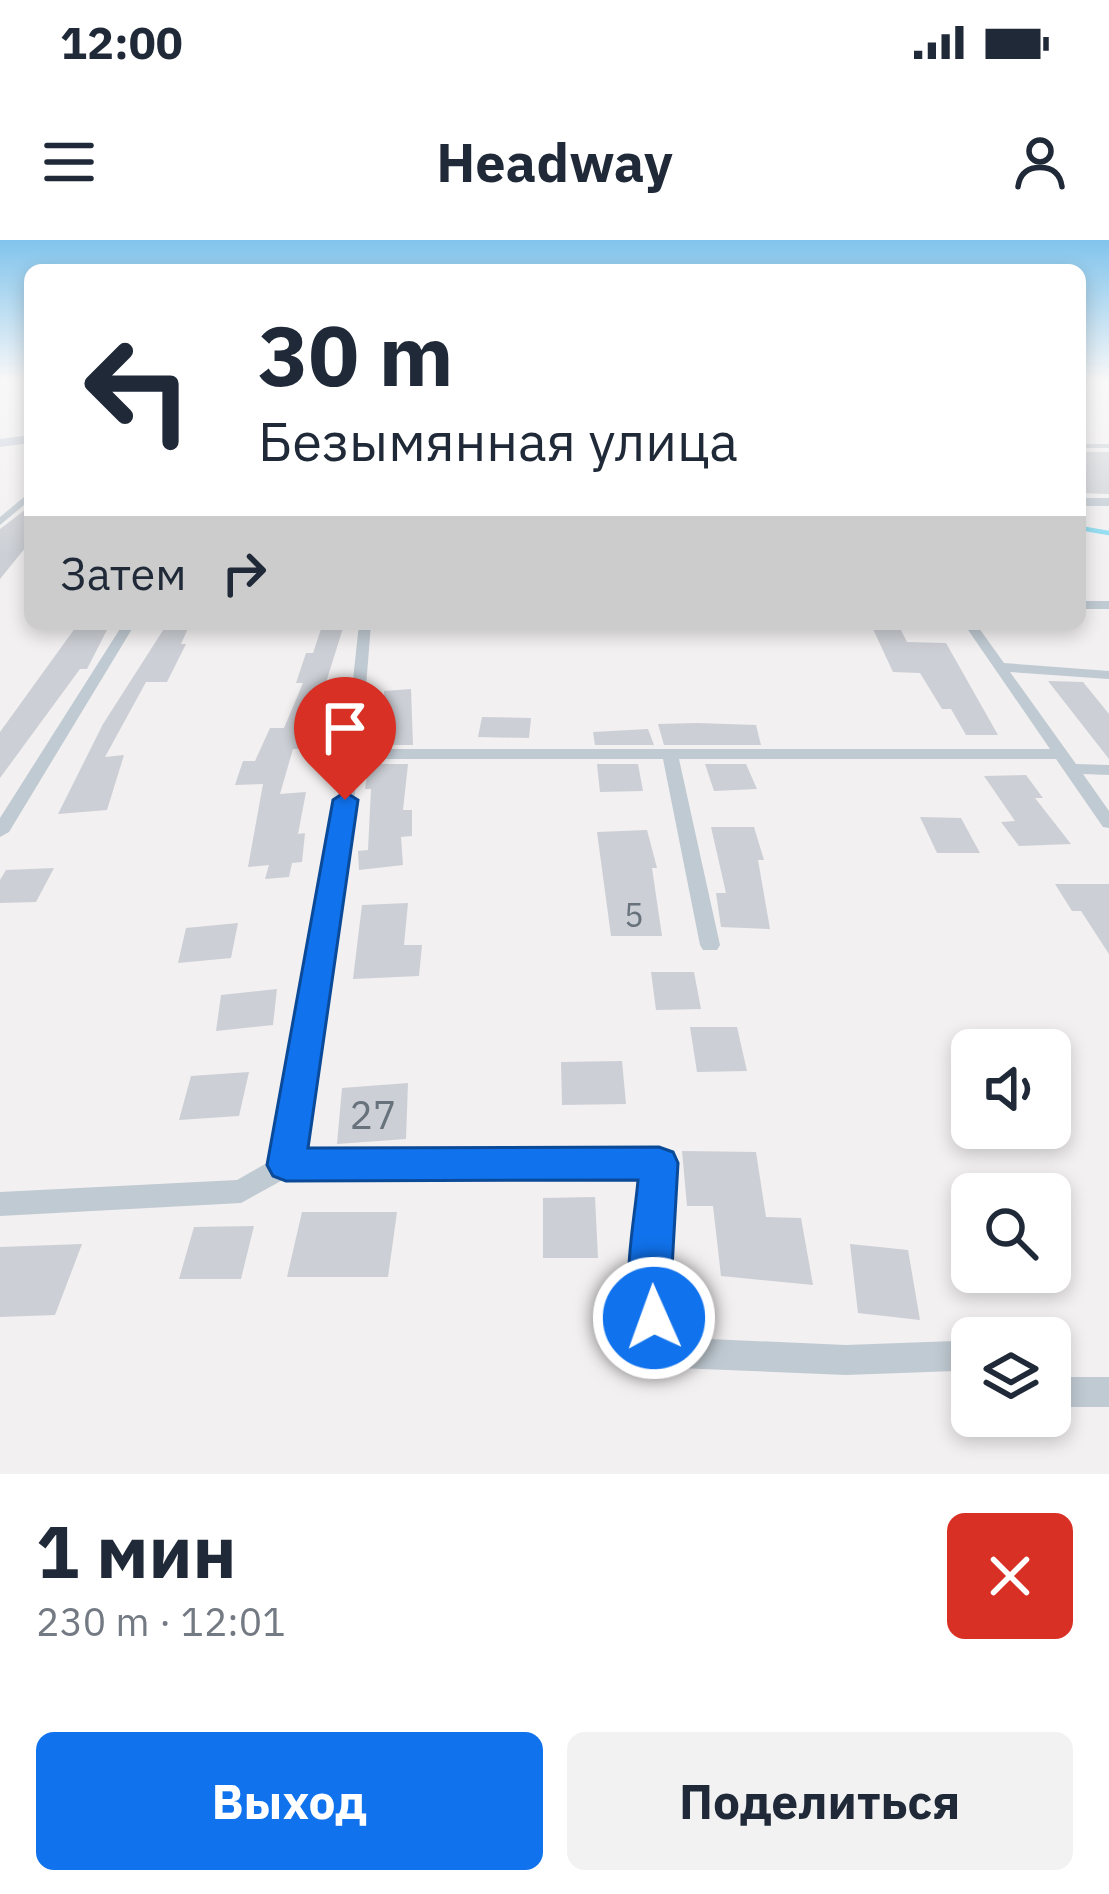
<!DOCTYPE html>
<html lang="ru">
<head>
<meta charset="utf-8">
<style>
	:root { --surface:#fff; --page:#f2f2f3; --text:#1f2937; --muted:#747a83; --accent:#1072ec }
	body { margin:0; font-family:"IBM Plex Sans",sans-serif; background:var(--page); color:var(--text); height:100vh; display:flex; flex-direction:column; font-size:45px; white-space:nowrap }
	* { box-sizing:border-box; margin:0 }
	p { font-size:39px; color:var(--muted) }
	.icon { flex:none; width:66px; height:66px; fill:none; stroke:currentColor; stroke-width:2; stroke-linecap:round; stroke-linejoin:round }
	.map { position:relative; height:1234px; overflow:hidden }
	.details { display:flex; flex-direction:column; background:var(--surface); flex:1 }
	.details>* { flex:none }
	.guide { position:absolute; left:24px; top:24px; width:1062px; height:366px; border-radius:18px; box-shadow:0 6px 18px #0003; background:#fff; color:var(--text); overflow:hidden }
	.controls { position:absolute; left:951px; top:789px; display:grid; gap:24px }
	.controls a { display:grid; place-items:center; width:120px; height:120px; border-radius:18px; background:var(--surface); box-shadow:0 6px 18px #0003; font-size:60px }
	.pin { position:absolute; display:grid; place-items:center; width:102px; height:102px; color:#fff; margin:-123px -51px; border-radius:50% 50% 50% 0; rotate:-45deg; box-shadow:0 0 12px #0007 }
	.pin .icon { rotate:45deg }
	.me { position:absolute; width:132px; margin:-66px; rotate:358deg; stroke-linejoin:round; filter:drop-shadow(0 0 9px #0008) }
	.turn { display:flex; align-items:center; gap:42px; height:252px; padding:0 36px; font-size:54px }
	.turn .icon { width:156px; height:156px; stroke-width:2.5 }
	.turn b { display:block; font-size:84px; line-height:102px }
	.then { display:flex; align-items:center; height:114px; padding:0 36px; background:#0003; gap:24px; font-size:45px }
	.round { display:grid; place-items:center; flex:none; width:126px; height:126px; border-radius:18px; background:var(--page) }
	.headline { display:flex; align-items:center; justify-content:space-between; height:204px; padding:0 36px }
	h1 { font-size:72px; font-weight:700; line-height:90px }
	.button { display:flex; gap:24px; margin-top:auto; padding:24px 36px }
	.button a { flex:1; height:138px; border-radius:18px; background:var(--accent); color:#fff; font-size:48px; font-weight:700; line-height:138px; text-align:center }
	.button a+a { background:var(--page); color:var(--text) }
	.status { display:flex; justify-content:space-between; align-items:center; height:84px; padding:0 60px; background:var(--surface); direction:ltr }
	.status svg { height:33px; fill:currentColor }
	header { display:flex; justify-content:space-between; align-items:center; height:156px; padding:0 36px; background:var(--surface); font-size:54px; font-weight:700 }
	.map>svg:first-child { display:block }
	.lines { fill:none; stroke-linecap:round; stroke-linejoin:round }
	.stream { stroke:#87dbf1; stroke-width:4.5 }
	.building { fill:#cccfd5 }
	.minor { fill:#c0cad2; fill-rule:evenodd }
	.tertiary { fill:#c0cad2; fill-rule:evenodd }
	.secondary { fill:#c0cbd7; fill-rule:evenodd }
	.route { fill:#1072ec; stroke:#0a4a99; stroke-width:3 }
	.labels { text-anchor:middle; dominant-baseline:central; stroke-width:9; stroke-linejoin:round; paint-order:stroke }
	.number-label { font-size:33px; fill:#68727c }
	.near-number-label { font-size:39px; fill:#68727c }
</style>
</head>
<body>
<div class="status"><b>12:00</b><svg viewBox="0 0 49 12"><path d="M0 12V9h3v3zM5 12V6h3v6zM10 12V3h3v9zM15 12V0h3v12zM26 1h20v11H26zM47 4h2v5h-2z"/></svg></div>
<header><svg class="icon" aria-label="menu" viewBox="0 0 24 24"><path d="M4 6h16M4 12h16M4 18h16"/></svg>Headway<svg class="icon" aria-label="person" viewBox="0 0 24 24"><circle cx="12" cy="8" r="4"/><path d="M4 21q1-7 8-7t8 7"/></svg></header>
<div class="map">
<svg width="1109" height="1234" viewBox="0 0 1109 1234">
	<rect width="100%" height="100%" fill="#f2f0f0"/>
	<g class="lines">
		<path class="stream" d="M1080,288L1109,293"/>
	</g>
	<path class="building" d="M1080,212H1109V254L1080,253Z
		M30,266V302L0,339V289Z
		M78,384H110L87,429H80L0,538V492Z
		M167,384H190L181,404H186L167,442H146L105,517L124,515L107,570L58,574L103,484Z
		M344,385L323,452H331L307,509H293L280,554L306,552L298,594L305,593L302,622L292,623L289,637L265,639L269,625L248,627L263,544L235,545L243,521H255L270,488H284L303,443H296L306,413H313L322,386Z
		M873,389L901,390L907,402L946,403L998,495H966L951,469H942L920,433L893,432Z
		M1048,441L1083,442L1109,474V519Z
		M411,449L413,505H372L374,486H382L384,451Z
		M482,477L531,478L529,498L478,497Z
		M698,483L756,485L761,505H664L658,484Z
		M648,489L654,505H595L593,492Z
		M369,524H408L403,570H412V596L401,597L403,625L359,630L358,611L368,610L371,549H365Z
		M597,524H638L643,551L600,552Z
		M705,524H746L757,549L714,551Z
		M1026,535L1043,558H1035L1071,604L1019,606L1001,582L1015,581L984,536Z
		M920,577L961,578L980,613H937Z
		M711,587H754L764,620H758L770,689L721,687L716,653H726Z
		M647,590L657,628H652L662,696H611L597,592Z
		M54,628L36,662L0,663V640L6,630Z
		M1055,644H1109V714L1081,671H1072Z
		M408,663L404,705H422L419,736L353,739L362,665Z
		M238,683L231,718L178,723L186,688Z
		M651,732H694L701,769L656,770Z
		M277,749L273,785L216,791L221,755Z
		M690,787H737L747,831L697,832Z
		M622,821L626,864L562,865L561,822Z
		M249,832L239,876L179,880L191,836Z
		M408,843L406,899L337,904L342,848Z
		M682,911L756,912L766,977L801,978L813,1045L721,1036L713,966H687Z
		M595,957L598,1018H543V958Z
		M302,972H397L388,1037H287Z
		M254,986L241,1039H179L194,987Z
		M82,1004L55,1075L0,1077V1007Z
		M850,1004L908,1010L920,1080L858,1073Z"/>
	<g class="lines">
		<path class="minor" d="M1080,204H1109V208H1080Z
			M30,252V260L0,285V277Z
			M1080,361H1109V369H1080Z
			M123,384H135L9,592L0,597V578Z
			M359,384H371L361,509H1050L964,384H976L1004,423L1109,431V439L1010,432L1076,524L1109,525V535L1083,534L1109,571V588L1103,587L1056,519H679L720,705L717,710H703L700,705L663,519H360L300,914L659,912L668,915L672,923L665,1028L668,1073L686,1098L846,1105L955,1101L972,1107V1137L955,1131L846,1135L678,1128L667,1124L639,1078L637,1028L645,934L290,936L241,963L0,976V952L237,940L274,919L345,514Z
			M1050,1137H1109V1167H1050Z"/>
		<path class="tertiary" d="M1080,258H1109V266H1080Z"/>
		<path class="secondary" d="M30,195V203L0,207V199Z"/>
	</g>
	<linearGradient id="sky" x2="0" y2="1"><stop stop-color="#81c4ec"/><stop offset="0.45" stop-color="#f9f8f8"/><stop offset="1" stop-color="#f9f8f8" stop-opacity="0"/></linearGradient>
	<rect width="1109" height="315" fill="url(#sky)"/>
	<path class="route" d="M345,552L358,560L308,908L659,907L673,912L678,923L672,1028L676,1078L670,1093L654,1099L638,1093C619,1048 634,988 638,940L286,941L273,936L267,925L333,560Z"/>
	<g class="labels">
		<g class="number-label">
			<text x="634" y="674">5</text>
		</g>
		<g class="near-number-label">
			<text x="373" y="874">27</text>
		</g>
	</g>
</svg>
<div class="controls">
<a><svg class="icon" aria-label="sound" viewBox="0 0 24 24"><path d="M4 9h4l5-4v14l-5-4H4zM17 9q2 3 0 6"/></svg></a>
<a><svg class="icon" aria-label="search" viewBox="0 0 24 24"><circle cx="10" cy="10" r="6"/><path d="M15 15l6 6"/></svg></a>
<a><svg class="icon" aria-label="layers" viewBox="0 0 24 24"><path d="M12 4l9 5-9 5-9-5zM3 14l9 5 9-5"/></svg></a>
</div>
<div class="pin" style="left:345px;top:560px;background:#d93025"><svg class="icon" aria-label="arrive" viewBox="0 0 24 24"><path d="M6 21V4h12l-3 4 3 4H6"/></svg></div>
<svg class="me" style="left:654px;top:1078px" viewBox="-20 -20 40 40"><circle r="17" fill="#1072ec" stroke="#fff" stroke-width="3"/><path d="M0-11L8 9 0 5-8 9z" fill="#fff"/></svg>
<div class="guide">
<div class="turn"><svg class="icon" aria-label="left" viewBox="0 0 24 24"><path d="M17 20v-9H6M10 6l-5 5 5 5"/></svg><div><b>30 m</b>Безымянная улица</div></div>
<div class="then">Затем<svg class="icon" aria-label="right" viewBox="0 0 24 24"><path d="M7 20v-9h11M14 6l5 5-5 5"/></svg></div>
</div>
</div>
<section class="details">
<div class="headline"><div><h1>1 мин</h1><p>230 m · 12:01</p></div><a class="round" style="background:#d93025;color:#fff"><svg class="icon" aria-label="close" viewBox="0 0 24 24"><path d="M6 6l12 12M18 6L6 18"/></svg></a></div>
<div class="button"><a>Выход</a><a>Поделиться</a></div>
</section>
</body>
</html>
